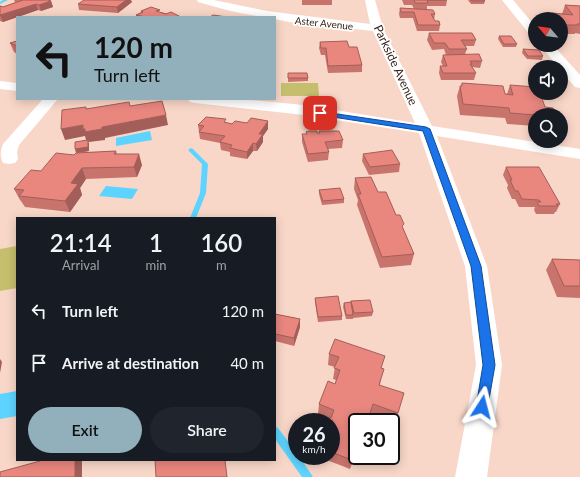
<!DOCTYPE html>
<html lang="en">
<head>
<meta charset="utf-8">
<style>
	:root { --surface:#171b24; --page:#20242c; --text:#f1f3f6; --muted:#9ea1a6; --accent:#92b0bc }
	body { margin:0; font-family:Lato,sans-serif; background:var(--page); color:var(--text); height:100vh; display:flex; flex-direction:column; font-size:15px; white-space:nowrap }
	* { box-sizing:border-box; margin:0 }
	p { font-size:13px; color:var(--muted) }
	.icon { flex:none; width:22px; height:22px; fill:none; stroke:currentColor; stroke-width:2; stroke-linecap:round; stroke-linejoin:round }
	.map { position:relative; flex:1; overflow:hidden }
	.details { position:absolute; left:16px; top:217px; width:260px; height:244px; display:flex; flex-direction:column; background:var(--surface); border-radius:0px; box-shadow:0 2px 10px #0003 }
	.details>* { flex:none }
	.guide { position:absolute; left:16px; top:16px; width:260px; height:84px; border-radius:0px; box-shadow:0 2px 10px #0003; background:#92b0bc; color:#111; overflow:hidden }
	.needle { width:26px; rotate:299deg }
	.controls { position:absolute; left:528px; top:12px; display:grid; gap:8px }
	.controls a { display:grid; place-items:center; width:40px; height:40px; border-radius:50%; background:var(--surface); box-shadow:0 2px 10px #0003; font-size:20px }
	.speed { position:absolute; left:288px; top:413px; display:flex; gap:8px; font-size:20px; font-weight:700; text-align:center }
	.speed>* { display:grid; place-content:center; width:52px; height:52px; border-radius:50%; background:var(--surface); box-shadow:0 2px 10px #0003; line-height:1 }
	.speed small { font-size:10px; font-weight:400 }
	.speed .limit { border:2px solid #111; border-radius:6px; background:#fff; color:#111 }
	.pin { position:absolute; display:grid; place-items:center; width:34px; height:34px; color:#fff; margin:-17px; border-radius:8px; box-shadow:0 2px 6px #0006 }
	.me { position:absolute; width:44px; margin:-22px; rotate:9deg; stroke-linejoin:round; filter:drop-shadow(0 0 3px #0008) }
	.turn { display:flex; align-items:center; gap:14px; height:84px; padding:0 12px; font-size:18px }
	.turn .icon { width:52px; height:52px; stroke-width:2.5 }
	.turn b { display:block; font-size:28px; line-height:34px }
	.eta { display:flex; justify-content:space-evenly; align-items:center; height:68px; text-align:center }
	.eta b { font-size:24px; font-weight:600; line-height:28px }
	.button { display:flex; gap:8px; margin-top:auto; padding:8px 12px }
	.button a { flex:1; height:46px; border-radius:24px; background:var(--accent); color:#111; font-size:16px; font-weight:600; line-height:46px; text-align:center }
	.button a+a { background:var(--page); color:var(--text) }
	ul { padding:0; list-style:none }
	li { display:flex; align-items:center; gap:12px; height:52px; padding:0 12px }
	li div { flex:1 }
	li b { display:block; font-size:15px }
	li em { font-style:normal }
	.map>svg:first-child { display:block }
	.green { fill:#c5bf6d }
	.water { fill:#5dd4ff }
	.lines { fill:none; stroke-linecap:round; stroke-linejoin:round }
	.stream { fill:#5dd4ff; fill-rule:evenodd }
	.street { fill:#fff; fill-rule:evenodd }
	.wall { fill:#c8746d }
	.shaded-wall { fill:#a35e59 }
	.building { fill:#e9877f; stroke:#a35e59 }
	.route { fill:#1a73e8; stroke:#114b97 }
	.labels { text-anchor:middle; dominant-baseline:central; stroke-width:3.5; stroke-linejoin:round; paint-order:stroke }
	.far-street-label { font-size:10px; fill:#2f1c13; stroke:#fff }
	.street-label { font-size:12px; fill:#2f1c13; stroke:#fff }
</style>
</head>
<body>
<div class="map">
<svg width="580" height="477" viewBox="0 0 580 477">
	<rect width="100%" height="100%" fill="#f8d7c8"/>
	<path class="green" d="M281,83H318L319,96H281Z
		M17,246V288L0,291V249Z"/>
	<path class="water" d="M150,131L152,140L116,146V138Z
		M106,186L138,189L132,199L99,196Z
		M17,391V416L0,419V394Z"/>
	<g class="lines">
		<path class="stream" d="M3,0H8L0,4V2Z
			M191,148L193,149L208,164L206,193L196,218H190L200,193L202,164L188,150Z
			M275,426L278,428L297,453V456H299L313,477H302L275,439Z"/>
		<path class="street" d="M197,0H214L267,11L370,24L365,0H375L383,28L432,126L580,149V159L437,136L487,266L502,365L487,477H455L476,365L465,266L419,133L304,115L195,103L190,102L188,99H240L304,105L415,123L373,31L289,22L275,19V17C249,17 223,9 198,2Z
			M502,0H513L535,26V37L531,36Z
			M540,45H553L580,75V88L575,87L561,71V67H558Z
			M0,81L17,83V91L0,89Z
			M43,99H58L19,145L17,152L18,159L15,163L9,164L3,163C0,156 0,151 3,144Z"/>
	</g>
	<path class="wall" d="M14,0H48L51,1L53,7L41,11L38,10L3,22L0,21V6L3,7L16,2H15Z
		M302,0H332V5H302Z
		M402,0H447L446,6H427V9H418L435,14L434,20L435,21L440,25L439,31H417L413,18H400L399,14L400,8L414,9L412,5H404Z
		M468,0H484L485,1L484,4H471Z
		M132,2L118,13L79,10L78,4Z
		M565,5L580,6V34L575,33V34H561V19H550L552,13L562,14Z
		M141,11L160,12L181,17H136V15L141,12Z
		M429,33L476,40L474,46H465L467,49L465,54L482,61L480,68L472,67L476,73L474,80H441L439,73L440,66H443L441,62L443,55H446L444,49L432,50L427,40Z
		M499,36L517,44L516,47H503L498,39Z
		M17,41V54L14,52L10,43Z
		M320,42L349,47L362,65V72L328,73L325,55H321L319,48Z
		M523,49L543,56L542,60L527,59L522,53Z
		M288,73L308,78V81L288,82Z
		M462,83L507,94L510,85L545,107L535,115V126L507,124L505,118L460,115L457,96L460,86H461Z
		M227,123L268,129L263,136V142L257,151H253L247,159L230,156V152L221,150L220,143L200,139L198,125Z
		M319,131L343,140L342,148L328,149L329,152L328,160L308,162L302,142V134H306V132L319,133Z
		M89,144V151L78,153L116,151L117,154L142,165L137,177L86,179L80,188L82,195L70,212L25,207L21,201L20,200L14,189L74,155Z
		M363,154L400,164L399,172L369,175L362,161Z
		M506,167L560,204L556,212H555L554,214H536L534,210L535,207H519L515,199H512L507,188L508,185L503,175Z
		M355,178L378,192L396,215L403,229L414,254L411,265L380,268L357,205L358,200L354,189Z
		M319,190L344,199V203L322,205L319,194Z
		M552,259L580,260V298L557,297L546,270Z
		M315,298L342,316V320L318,322L315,302Z
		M351,301L373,312L372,316L353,318V316V319H346L343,307L344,303L351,304Z
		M275,314L300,319V327L294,346L275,341Z
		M329,354L382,368L380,385L398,413L395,423L371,414L368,422H357V447L350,469L319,457L320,456H331V422L328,418L318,414L319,404L335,384L336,380L333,379L335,367L328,365Z"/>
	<path class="shaded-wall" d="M126,0H131L132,2L118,13L117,7Z
		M51,1L53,7L41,11L39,5Z
		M36,4L38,10L3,22L0,15Z
		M166,115L168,125L105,138V140L89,142L88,140H86L85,136L65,140L61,129L83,125L102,127Z
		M268,121V129L263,136V142L257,151L256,144L259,134Z
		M88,140L89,144V151L76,153L75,149Z
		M253,143V151L247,159V152Z
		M139,154L142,165L137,177L134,167Z
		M82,168L86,179L80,188L82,195L70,212L65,201L71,183Z
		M300,319V327L294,346V338Z
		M0,359L2,362L0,373Z
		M373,404L368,422H367Z
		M357,444V447L350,469L352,460Z
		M75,460H82V477H75Z"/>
	<path class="building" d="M23,0H48L51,1L39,5L36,4L0,15V6L3,7Z
		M84,0H126L117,7L78,4Z
		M414,0H447H427L428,3H415Z
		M471,0H484L485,1H472Z
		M565,5L580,6V24H577L578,25H563L561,23V19H558L552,13L573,15Z
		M151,7L160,10L156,11L166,14L171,12L181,17H146L136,15L143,12L141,11Z
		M400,8L433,10L435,14H431L435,21H439L440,25H418L414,12H401Z
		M213,15L227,17H210Z
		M429,33H472L476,40H461L467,49H449L445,43H434Z
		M499,36H511L517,44H504Z
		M17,41V46L10,43Z
		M347,41L349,47H357L362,65L328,66L326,48H321L320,42Z
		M523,49L539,50L543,56H528Z
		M479,54L482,61H470L472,64H470L476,73H443L440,66H447L443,55Z
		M288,73H307L308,78H288Z
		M462,83L503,86L505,94L513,95L510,85L535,87V93H540L545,107L553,108L556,115H535L510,113L509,108L463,104L460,86H462Z
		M162,101L166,115L102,127V129L85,132V129H83V125L61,129L62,110L86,107V109L129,102L130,106Z
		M206,117L226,119L224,122L232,124L235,121L247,123L251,118L268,121L259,134H263L256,144L253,143L247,152L230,148L232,145L220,142L225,136L199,132L204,126L198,125Z
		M309,131H317V133H320L319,131H339L343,140L325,142L329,152L308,154L302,134H307L306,132Z
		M88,140V147L75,149V142Z
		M392,150L400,164L370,167L363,154Z
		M116,151L114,154H139L134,167L82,168L71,183L78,184L65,201L19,196L24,190L14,189L31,170L41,171L56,153L74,155L76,153Z
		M506,167H539L560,204H556L558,206H539L537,202H541L539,200L522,199L518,191H515L510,180H512Z
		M371,177L378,192H386L396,215H400L404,224L402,226L414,254L382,257L358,194H361L355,178Z
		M340,188L344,199L323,201L319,190Z
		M552,259L580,260V286H564Z
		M338,296L342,316L318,317L315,298Z
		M370,300L373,312L354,313L351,301Z
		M351,302L353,315H346L344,303Z
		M275,314L300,319L294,338L275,334Z
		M335,339L385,356L381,368L384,369L379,385L404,393L398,413L373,404L367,422L364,421V422H357V444L352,460L331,452V422H327L329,417L331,418L334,410L319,404L328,381L335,384L340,370L334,368L339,357L329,354Z
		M40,460H75V477H0V472L40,461Z
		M155,460H225L227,477H156Z"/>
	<path class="route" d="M317,111L426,127L430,129L481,266L495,365L487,411L482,413L478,411L476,407L483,365L471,266L423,131L320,115L316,113Z"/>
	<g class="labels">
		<g class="far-street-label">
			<text transform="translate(324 23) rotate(6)">Aster Avenue</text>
		</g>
		<g class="street-label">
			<text transform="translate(396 65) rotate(65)">Parkside Avenue</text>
		</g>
	</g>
</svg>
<div class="controls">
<a><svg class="needle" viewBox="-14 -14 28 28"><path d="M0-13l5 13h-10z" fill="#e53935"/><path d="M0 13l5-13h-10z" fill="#9ea1a6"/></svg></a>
<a><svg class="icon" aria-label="sound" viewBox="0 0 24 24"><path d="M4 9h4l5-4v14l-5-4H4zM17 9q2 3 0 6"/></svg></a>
<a><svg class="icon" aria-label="search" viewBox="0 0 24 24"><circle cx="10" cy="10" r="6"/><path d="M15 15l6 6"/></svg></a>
</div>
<div class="speed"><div>26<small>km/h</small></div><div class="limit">30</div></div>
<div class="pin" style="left:320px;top:113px;background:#d93025"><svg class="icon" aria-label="arrive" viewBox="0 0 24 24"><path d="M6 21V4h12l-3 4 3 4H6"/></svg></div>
<svg class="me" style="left:482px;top:407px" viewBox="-20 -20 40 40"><path d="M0-17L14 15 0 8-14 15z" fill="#1a73e8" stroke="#fff" stroke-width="4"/></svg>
<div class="guide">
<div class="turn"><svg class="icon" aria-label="left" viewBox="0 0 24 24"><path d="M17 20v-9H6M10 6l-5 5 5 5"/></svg><div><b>120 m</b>Turn left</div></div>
</div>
<section class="details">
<div class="eta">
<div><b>21:14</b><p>Arrival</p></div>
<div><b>1</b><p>min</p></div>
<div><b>160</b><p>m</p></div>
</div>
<ul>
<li><svg class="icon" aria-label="left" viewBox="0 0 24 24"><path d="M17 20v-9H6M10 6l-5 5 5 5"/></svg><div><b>Turn left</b></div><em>120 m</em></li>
<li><svg class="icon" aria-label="arrive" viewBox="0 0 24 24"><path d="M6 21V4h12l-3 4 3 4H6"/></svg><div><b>Arrive at destination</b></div><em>40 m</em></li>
</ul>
<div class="button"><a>Exit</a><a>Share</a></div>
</section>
</div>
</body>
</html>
